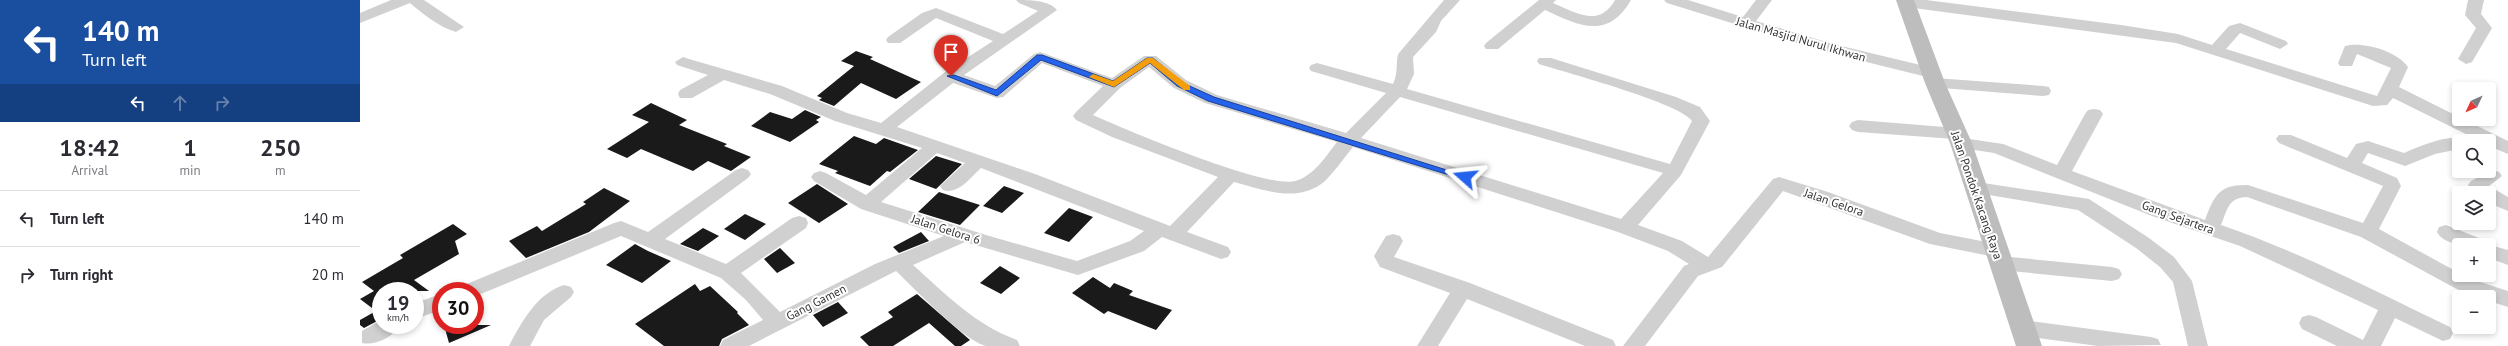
<!DOCTYPE html>
<html lang="en">
<head>
<meta charset="utf-8">
<style>
	:root { --surface:#fff; --page:#f2f2f3; --text:#2b2b33; --muted:#7c7c81; --line:#e1e1e2 }
	body { margin:0; font-family:"PT Sans",sans-serif; background:var(--page); color:var(--text); height:100vh; display:flex; flex-direction:column; font-size:15px; white-space:nowrap }
	* { box-sizing:border-box; margin:0 }
	p { font-size:13px; color:var(--muted) }
	.icon { flex:none; width:22px; height:22px; fill:none; stroke:currentColor; stroke-width:2; stroke-linecap:round; stroke-linejoin:round }
	.map { position:relative; flex:1; overflow:hidden }
	.side { display:flex; flex-direction:column; background:var(--surface); width:360px }
	.side>* { flex:none }
	.top-card { background:#1a4fa0; color:#fff; overflow:hidden }
	.needle { width:26px; rotate:226deg }
	.controls { position:absolute; left:2092px; top:82px; display:grid; gap:8px }
	.controls a { display:grid; place-items:center; width:44px; height:44px; border-radius:4px; background:var(--surface); box-shadow:0 2px 6px #0003; font-size:20px }
	.speed { position:absolute; left:12px; top:282px; display:flex; gap:8px; font-size:20px; font-weight:700; text-align:center }
	.speed>* { display:grid; place-content:center; width:52px; height:52px; border-radius:50%; background:var(--surface); box-shadow:0 2px 6px #0003; line-height:1 }
	.speed small { font-size:10px; font-weight:400 }
	.speed .limit { border:6px solid #d22; background:#fff; color:#111 }
	.pin { position:absolute; display:grid; place-items:center; width:34px; height:34px; color:#fff; margin:-41px -17px; border-radius:50% 50% 50% 0; rotate:-45deg; box-shadow:0 0 4px #0007 }
	.pin .icon { rotate:45deg }
	.me { position:absolute; width:44px; margin:-22px; rotate:288deg; stroke-linejoin:round; filter:drop-shadow(0 0 3px #0008) }
	.turn { display:flex; align-items:center; gap:14px; height:84px; padding:0 16px; font-size:18px }
	.turn .icon { width:52px; height:52px; stroke-width:2.5 }
	.turn b { display:block; font-size:28px; line-height:34px }
	.lanes { display:flex; align-items:center; height:38px; padding:0 16px; background:#0003; justify-content:center; gap:20px; direction:ltr }
	.lanes .off { opacity:.35 }
	.eta { display:flex; justify-content:space-evenly; align-items:center; height:68px; text-align:center }
	.eta b { font-size:24px; font-weight:700; line-height:28px }
	ul { padding:0; list-style:none }
	li { display:flex; align-items:center; gap:12px; height:56px; padding:0 16px; border-top:1px solid var(--line) }
	li div { flex:1 }
	li b { display:block; font-size:15px }
	li em { font-style:normal }
	main { display:flex; flex:1; min-height:0 }
	.map>svg:first-child { display:block }
	.building { fill:#1a1a1a }
	.lines { fill:none; stroke-linecap:round; stroke-linejoin:round }
	.street { fill:#d0d0d0; fill-rule:evenodd }
	.secondary { fill:#bdbdbd; fill-rule:evenodd }
	.route { fill:#2563eb; stroke:#184099 }
	.slow { fill:#f59e0b }
	.labels { text-anchor:middle; dominant-baseline:central; stroke-width:4; stroke-linejoin:round; paint-order:stroke }
	.street-label { font-size:12px; fill:#333; stroke:#fff }
</style>
</head>
<body>
<main>
<section class="side">
<div class="top-card">
<div class="turn"><svg class="icon" aria-label="left" viewBox="0 0 24 24"><path d="M17 20v-9H6M10 6l-5 5 5 5"/></svg><div><b>140 m</b>Turn left</div></div>
<div class="lanes"><svg class="icon" aria-label="left" viewBox="0 0 24 24"><path d="M17 20v-9H6M10 6l-5 5 5 5"/></svg><svg class="icon off" aria-label="ahead" viewBox="0 0 24 24"><path d="M12 20V5M6 11l6-6 6 6"/></svg><svg class="icon off" aria-label="right" viewBox="0 0 24 24"><path d="M7 20v-9h11M14 6l5 5-5 5"/></svg></div>
</div>
<div class="eta">
<div><b>18:42</b><p>Arrival</p></div>
<div><b>1</b><p>min</p></div>
<div><b>250</b><p>m</p></div>
</div>
<ul>
<li><svg class="icon" aria-label="left" viewBox="0 0 24 24"><path d="M17 20v-9H6M10 6l-5 5 5 5"/></svg><div><b>Turn left</b></div><em>140 m</em></li>
<li><svg class="icon" aria-label="right" viewBox="0 0 24 24"><path d="M7 20v-9h11M14 6l5 5-5 5"/></svg><div><b>Turn right</b></div><em>20 m</em></li>
</ul>
</section>
<div class="map">
<svg width="2148" height="346" viewBox="0 0 2148 346">
	<rect width="100%" height="100%" fill="#fff"/>
	<path class="building" d="M496,51L513,57L510,59L561,82L536,99L501,83L474,106L459,100L462,98L457,96L494,66L481,61Z
		M291,103L327,120L319,125L367,144L364,146L391,157L371,171L348,161L333,171L281,149L267,158L247,149L289,122L272,115Z
		M445,110L461,117L456,120L459,122L430,142L391,126L410,112L432,119Z
		M494,136L516,144L524,138L558,150L530,172L527,171L510,186L475,173L478,171L459,164Z
		M576,156L602,164L576,189L549,179Z
		M457,184L488,204L459,223L428,203Z
		M644,186L664,193L642,213L623,206Z
		M244,188L270,201L229,232L166,258L149,241L177,226L182,231L226,204L223,202Z
		M579,192L620,205L600,225L558,212Z
		M709,208L733,217L709,242L684,233Z
		M385,214L406,224L385,240L364,229Z
		M93,224L107,234L95,241L99,254L54,280L69,291H21V319L4,328L0,325V320L16,311L0,299L14,291L2,282L43,258L40,255Z
		M343,228L359,236L338,251L320,244Z
		M561,232L569,241L539,253L533,247Z
		M275,244L288,251L311,261L282,283L246,265Z
		M420,248L435,263L417,273L404,259Z
		M640,266L660,278L641,294L620,283Z
		M733,277L750,288L754,283L773,291L769,295L812,310L796,330L748,311L744,314L712,293Z
		M335,284L340,291L350,286L378,312L377,313L389,325L362,339L359,346H304L275,324Z
		M557,294L610,340L601,346H595L569,323L533,346H509L500,337L533,317L528,312Z
		M478,302L488,313L463,327L453,315Z
		M84,325H131L89,343Z"/>
	<g class="lines">
		<path class="street" d="M31,0H64L104,27L96,32C79,27 63,14 50,3L0,23V13Z
			M656,0C669,0 689,0 697,10L604,75L635,86L674,54L680,52L752,78L784,56H796L826,80L857,95L986,133L1026,93L951,71L949,68L951,65L957,63L1033,84C1039,72 1035,59 1039,53L1084,0H1100L1081,21L1076,32L1053,57L1054,74L1047,89L1310,164L1332,121C1320,103 1207,73 1179,64L1177,61L1179,58H1191L1316,97L1340,107L1350,121L1321,175L1278,225L1322,241L1348,257L1413,179L1419,177L1468,192L1580,233L1642,245L1645,250L1642,255L1635,257L1570,244L1423,191L1362,267L1338,276L1285,346H1263L1324,266L1329,264L1308,251L1258,232L993,147C984,158 975,171 965,181C938,204 904,190 874,182L827,232L868,247L871,252L868,257L861,259L802,237L784,251L718,275L605,242L553,265C587,295 614,324 657,340L660,346C650,346 637,346 626,346C603,340 555,289 536,271L389,346H360L363,340L403,320L386,300L361,278L261,236L116,296L115,291H99L102,286L254,223L261,221L288,232L376,170L382,168L388,170L391,174L388,178L305,239L366,264L432,218L439,216L446,218L448,223L446,228L381,273L420,312L515,264L584,236L501,209L454,181L451,177L454,173L460,171L466,173L506,195L562,148L475,121L410,94L364,80L332,98H320L318,94L320,90L348,75L317,65L315,62L323,57L329,59L422,86L487,113L521,123L585,72L633,41L576,18L540,43H528L526,40L528,37L562,13L576,8L643,34L678,11L659,3ZM682,63L743,86L716,112L713,116L716,120L752,137L858,177L810,226L675,174L537,127L593,83L637,98L643,97ZM789,67L814,88L845,103L977,142C966,156 954,176 935,181C906,189 766,130 733,115L760,88ZM1040,97L1303,173L1261,219L1001,138ZM577,153L605,163L580,186L583,190C598,195 610,178 621,168L784,231L770,241L717,261L626,235L521,202Z
			M1179,0H1196L1193,3C1217,13 1239,28 1255,0H1271C1248,40 1219,26 1185,10L1138,49H1126L1124,46L1126,43Z
			M1304,0H1328L1383,17L1396,0H1412L1396,21L1473,44L1577,69L1579,73L1571,78L1462,51L1307,3Z
			M1540,0H1566L1761,25L1818,34L1852,45L1869,26L1880,23L1926,41L1928,44L1920,49L1880,33L1866,49L2017,96L2031,68L1997,54L1992,66H1980L1978,63L1985,46C2003,41 2037,51 2048,67L2039,87L2099,117V119H2103L2148,141V154L2129,146V141H2120L2033,98L2027,105L2013,106L1816,43L1546,7L1541,5Z
			M2108,0H2124L2121,14L2132,28L2112,62L2106,64L2098,59L2116,28L2105,15Z
			M1575,78L1683,86L1689,87L1691,91L1689,95L1683,96L1569,87L1567,83L1569,79Z
			M1734,109L1740,110L1743,114L1712,171L1845,220C1854,195 1860,184 1888,185L2003,223L2023,186L1919,143L1916,139L1919,135H1931L1987,158L1996,144L2008,141L2044,153C2061,146 2087,134 2105,139L2106,141H2099V149L2075,154L2045,166L2008,153L2002,163L2037,178L2041,186L2019,229L2099,273V275L2148,291V307L2129,301V297H2116L2104,293L2001,237L1887,197C1868,197 1867,211 1861,225C1940,252 2015,291 2090,327L2093,333L2090,339L2083,341L2035,318L2021,346H1977L1942,329L1939,323L1942,317L1949,315L1956,317L2003,340L2018,310L1880,246L1792,216L1634,153L1595,147L1592,143L1595,139L1498,132L1492,130L1489,126L1492,122L1498,120L1597,128L1603,130L1606,134L1603,138L1643,144L1697,165L1725,114L1728,110Z
			M2133,170L2139,172L2142,176L2129,186L2148,197V211L2129,203V193H2115L2108,185L2111,181Z
			M1617,182L1729,199L1789,238L1814,257L1832,281L1848,346H1828L1813,282L1800,267L1776,248L1718,210L1611,192L1608,188L1611,184Z
			M2086,225L2124,240L2126,244L2148,250V265L2129,258V245C2113,245 2086,248 2077,232L2079,227Z
			M1033,234L1040,236L1043,241L1034,257L1110,283L1253,340L1256,346H1225L1107,299L1078,346H1057L1090,293L1020,267L1014,256L1026,236Z
			M1640,256L1752,267L1759,269L1762,274L1759,279L1752,281L1640,270L1633,268L1630,263L1633,258Z
			M204,285L211,287L214,292L211,297L184,320L170,346H149C161,323 177,293 204,285Z
			M81,294V310L55,319V303Z
			M21,320V325H40C34,337 14,346 2,343V331Z
			M1663,320L1791,337L1798,339L1801,345L1738,346L1663,336L1656,334L1653,328L1656,322Z"/>
		<path class="secondary" d="M1536,0H1554L1585,83L1612,143L1682,346H1656L1590,143L1565,83Z"/>
	</g>
	<path class="route" d="M677,55H682L753,81L787,58H793L823,83L854,97L1109,177L1102,179L848,101L817,86L790,63L754,87L681,60L637,96L587,76L594,75L636,90Z"/>
	<path class="slow" d="M787,58H793L830,86V90H824L790,63L754,87L729,77L733,74L753,81Z"/>
	<g class="labels">
		<g class="street-label">
			<text transform="translate(1441 39) rotate(16)">Jalan Masjid Nurul Ikhwan</text>
			<text transform="translate(1617 195) rotate(71)">Jalan Pondok Kacang Raya</text>
			<text transform="translate(1474 202) rotate(19)">Jalan Gelora</text>
			<text transform="translate(1818 217) rotate(20)">Gang Sejartera</text>
			<text transform="translate(586 229) rotate(18)">Jalan Gelora 6</text>
			<text transform="translate(456 302) rotate(-27)">Gang Gamen</text>
		</g>
	</g>
</svg>
<div class="controls">
<a><svg class="needle" viewBox="-14 -14 28 28"><path d="M0-13l5 13h-10z" fill="#e53935"/><path d="M0 13l5-13h-10z" fill="#7c7c81"/></svg></a>
<a><svg class="icon" aria-label="search" viewBox="0 0 24 24"><circle cx="10" cy="10" r="6"/><path d="M15 15l6 6"/></svg></a>
<a><svg class="icon" aria-label="layers" viewBox="0 0 24 24"><path d="M12 4l9 5-9 5-9-5zM3 14l9 5 9-5"/></svg></a>
<a>+</a>
<a>−</a>
</div>
<div class="speed"><div>19<small>km/h</small></div><div class="limit">30</div></div>
<div class="pin" style="left:591px;top:76px;background:#d93025"><svg class="icon" aria-label="arrive" viewBox="0 0 24 24"><path d="M6 21V4h12l-3 4 3 4H6"/></svg></div>
<svg class="me" style="left:1105px;top:177px" viewBox="-20 -20 40 40"><path d="M0-17L14 15 0 8-14 15z" fill="#2563eb" stroke="#fff" stroke-width="4"/></svg>
</div>
</main>
</body>
</html>
